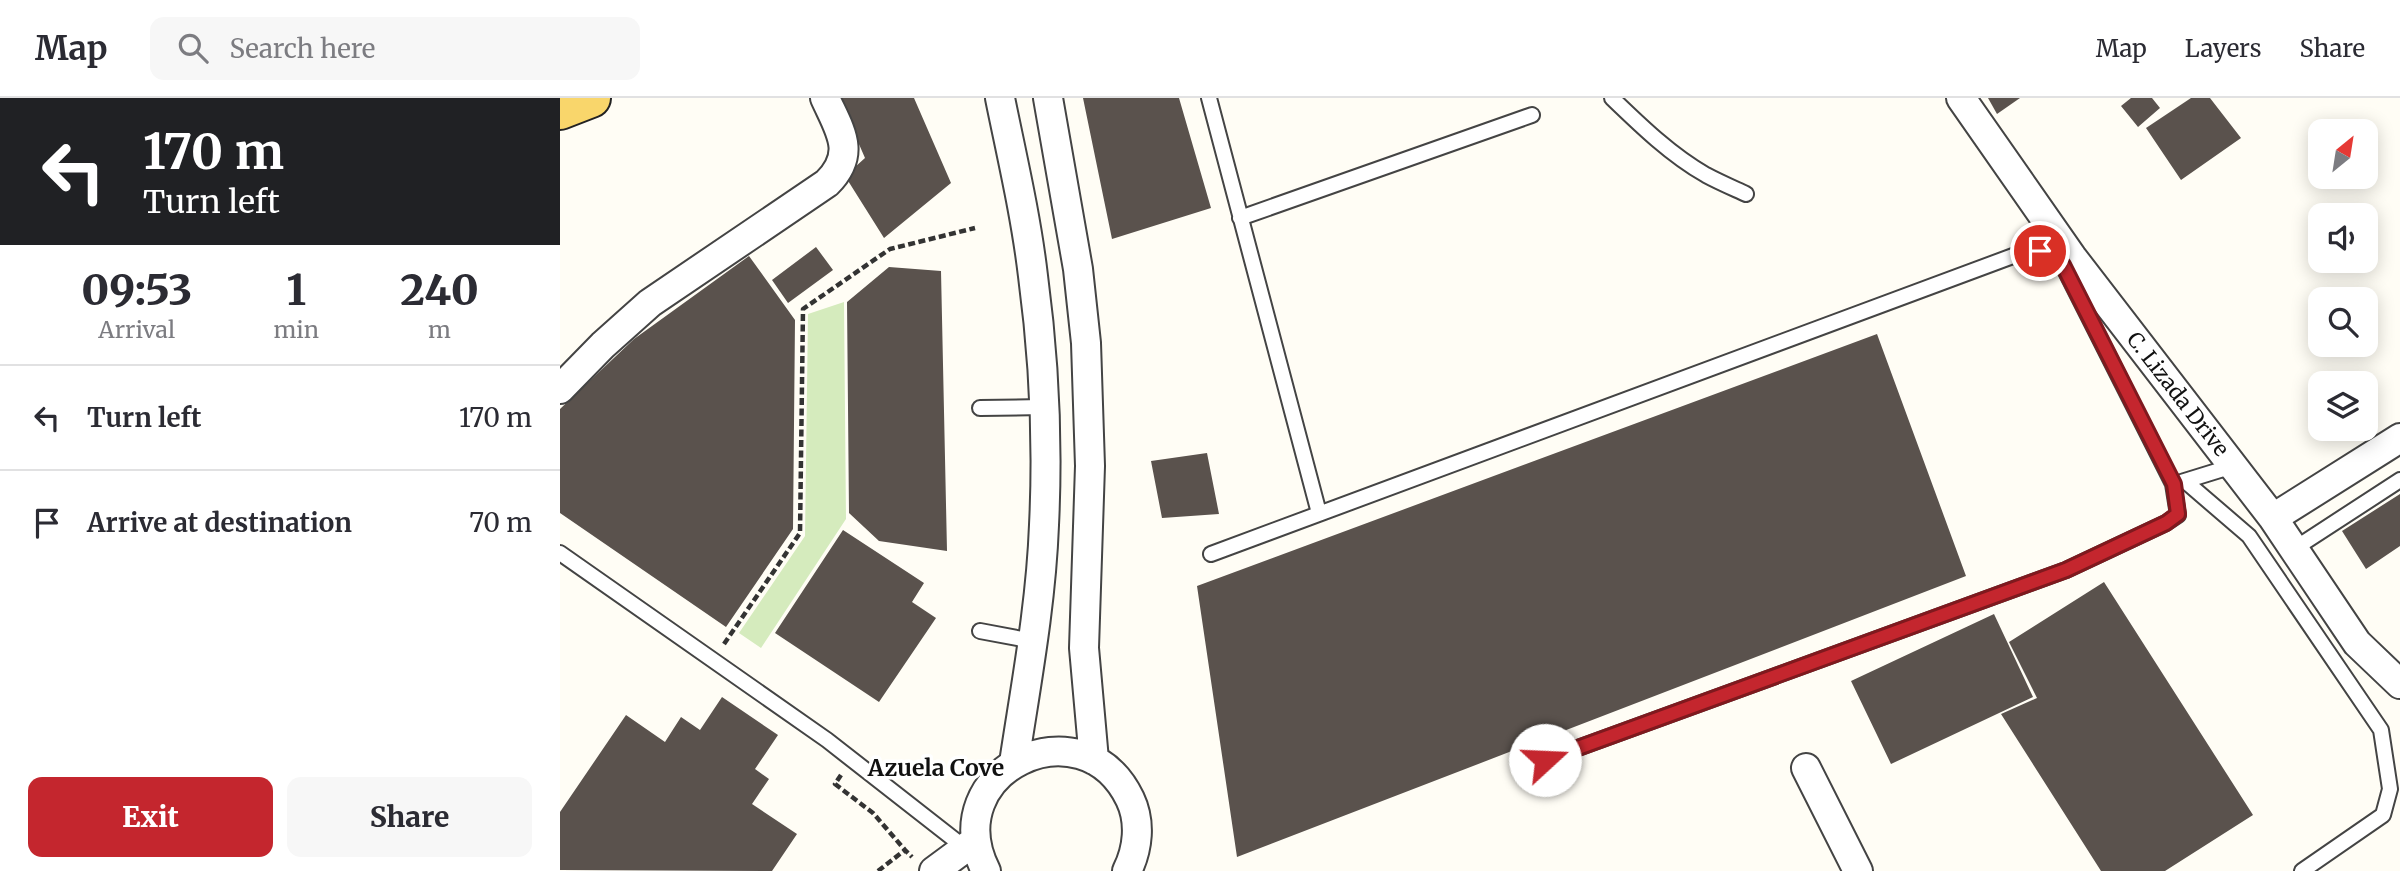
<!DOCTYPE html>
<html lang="en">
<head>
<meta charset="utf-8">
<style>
	:root { --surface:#fff; --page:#f7f7f7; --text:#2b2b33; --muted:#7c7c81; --line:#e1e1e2; --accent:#c4262e }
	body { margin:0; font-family:Merriweather,serif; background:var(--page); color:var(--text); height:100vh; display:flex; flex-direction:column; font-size:26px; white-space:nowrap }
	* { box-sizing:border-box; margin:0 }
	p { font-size:23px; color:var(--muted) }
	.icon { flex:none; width:38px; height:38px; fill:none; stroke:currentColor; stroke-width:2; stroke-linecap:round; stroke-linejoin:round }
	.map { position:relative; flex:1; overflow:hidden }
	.sheet { display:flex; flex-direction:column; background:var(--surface); width:560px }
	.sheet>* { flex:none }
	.guide { background:#202124; color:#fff; overflow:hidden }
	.needle { width:46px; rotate:30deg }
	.fabs { position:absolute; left:1748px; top:21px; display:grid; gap:14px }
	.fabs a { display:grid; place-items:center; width:70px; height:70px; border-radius:14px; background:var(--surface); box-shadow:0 4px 18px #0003; font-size:35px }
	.pin { position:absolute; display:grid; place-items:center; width:60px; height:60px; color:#fff; margin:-30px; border:4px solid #fff; border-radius:50%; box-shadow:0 2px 7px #0007 }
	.me { position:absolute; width:77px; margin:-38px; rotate:70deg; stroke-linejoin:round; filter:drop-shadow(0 0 5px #0008) }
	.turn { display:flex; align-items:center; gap:24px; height:147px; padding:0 28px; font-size:32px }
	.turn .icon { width:91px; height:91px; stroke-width:2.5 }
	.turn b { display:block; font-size:49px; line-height:60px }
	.eta { display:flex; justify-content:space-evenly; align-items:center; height:119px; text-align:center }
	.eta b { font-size:42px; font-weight:800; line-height:49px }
	.cta { display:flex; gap:14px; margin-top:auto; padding:14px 28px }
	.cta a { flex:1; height:80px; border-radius:14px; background:var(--accent); color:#fff; font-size:28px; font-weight:800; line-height:80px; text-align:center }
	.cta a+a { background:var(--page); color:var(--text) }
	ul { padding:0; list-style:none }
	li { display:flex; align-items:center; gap:21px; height:105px; padding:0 28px; border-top:2px solid var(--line) }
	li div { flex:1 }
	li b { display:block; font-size:26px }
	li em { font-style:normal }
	header { display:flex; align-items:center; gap:42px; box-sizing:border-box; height:98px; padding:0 35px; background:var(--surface); border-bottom:2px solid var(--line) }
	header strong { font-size:33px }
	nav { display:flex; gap:38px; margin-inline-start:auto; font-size:24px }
	.search { width:490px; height:63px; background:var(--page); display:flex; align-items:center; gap:18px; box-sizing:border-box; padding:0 24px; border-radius:14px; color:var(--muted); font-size:26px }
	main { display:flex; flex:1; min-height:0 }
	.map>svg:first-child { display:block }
	.grass { fill:#d5ebbd }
	.building { fill:#5a524d }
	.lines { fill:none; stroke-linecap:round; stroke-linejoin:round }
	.lane-casing { stroke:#444; stroke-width:18 }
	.street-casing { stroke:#444; stroke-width:32 }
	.primary-casing { stroke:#222; stroke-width:42 }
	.path { stroke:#333; stroke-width:4.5; stroke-dasharray:7 3.5; stroke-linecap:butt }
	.lane { stroke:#fff; stroke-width:14 }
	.street { stroke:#fff; stroke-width:28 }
	.primary { stroke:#f9d66b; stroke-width:38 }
	.route-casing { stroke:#7f191e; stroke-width:18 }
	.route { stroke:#c4262e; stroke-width:12 }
	.labels { text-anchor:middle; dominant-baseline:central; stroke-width:7; stroke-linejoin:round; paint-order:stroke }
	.street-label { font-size:21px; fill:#111; stroke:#fff }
	.neighbourhood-label { font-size:23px; font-weight:bold; fill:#111; stroke:#fff }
</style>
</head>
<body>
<header>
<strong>Map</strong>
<div class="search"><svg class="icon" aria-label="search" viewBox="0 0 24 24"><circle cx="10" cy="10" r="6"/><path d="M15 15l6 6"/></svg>Search here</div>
<nav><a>Map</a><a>Layers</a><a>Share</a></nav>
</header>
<main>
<section class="sheet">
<div class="guide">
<div class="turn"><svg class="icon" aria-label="left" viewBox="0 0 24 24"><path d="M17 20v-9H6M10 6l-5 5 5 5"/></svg><div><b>170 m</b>Turn left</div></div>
</div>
<div class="eta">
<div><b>09:53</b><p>Arrival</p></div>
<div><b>1</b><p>min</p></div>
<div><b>240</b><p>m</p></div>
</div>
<ul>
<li><svg class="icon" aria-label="left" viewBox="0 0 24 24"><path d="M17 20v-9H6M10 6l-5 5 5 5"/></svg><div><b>Turn left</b></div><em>170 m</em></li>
<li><svg class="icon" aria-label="arrive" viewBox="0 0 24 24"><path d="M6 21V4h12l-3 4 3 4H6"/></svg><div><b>Arrive at destination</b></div><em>70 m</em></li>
</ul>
<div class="cta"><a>Exit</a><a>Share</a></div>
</section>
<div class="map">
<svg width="1840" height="773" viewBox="0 0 1840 773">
	<rect width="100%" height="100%" fill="#fffdf5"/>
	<path class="grass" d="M284,204L286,421L201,550L179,535L245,438L248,216Z"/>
	<path class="building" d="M279,0H354L391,85L324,140L285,78L305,60Z
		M523,0H619L651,110L552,141Z
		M1428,0H1460L1437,16Z
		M1571,0H1592L1600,10L1578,29L1561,8Z
		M1631,0H1650L1681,40L1621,82L1586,30Z
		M256,149L273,172L228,205L212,182Z
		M189,158L235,222L233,431L166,529L0,415V311L74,241Z
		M329,169L381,173L387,453L319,443L289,415L287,204Z
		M1317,236L1406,478L677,759L637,488Z
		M647,355L659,416L602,420L591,363Z
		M1840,396V448L1806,471L1782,433Z
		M283,432L364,485L352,504L376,520L319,604L215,535Z
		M1544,484L1693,717L1605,773H1541L1441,616L1477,600L1449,544Z
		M1434,516L1473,599L1331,666L1291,583Z
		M162,599L218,637L195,671L209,681L192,706L237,736L212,773L0,772V714L66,617L105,644L121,619L140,632Z"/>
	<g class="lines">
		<defs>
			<path id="lane" d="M649,0L759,415
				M1052,0C1081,28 1111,57 1146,77C1159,84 1173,90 1186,96
				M680,120L972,17
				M420,310L483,309
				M1625,383L1689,438L1821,632L1830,691L1823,717L1742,773
				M1618,385L1673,368
				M1734,451L1840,382
				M0,455L267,642L409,753
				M651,456L1461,155C1479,154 1490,154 1503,168L1613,386L1618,417L1606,425L1506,472L985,662
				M420,533L473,543"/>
			<path id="street" d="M440,0C452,59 466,118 473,178C484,260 488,345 484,427C481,507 466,586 454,665
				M488,0L518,171L526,245L530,368L524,550L534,662
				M1401,0L1512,159L1713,420L1797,545L1840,586
				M0,291L43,247L90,205L267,85C297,55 280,33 265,0
				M1713,420L1840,340
				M1246,670L1298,773
				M374,773L416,742
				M426,773C375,673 522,602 570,701C581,724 578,751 567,773"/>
			<path id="primary" d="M0,12L31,0"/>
		</defs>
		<use href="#lane" class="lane-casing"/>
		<use href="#street" class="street-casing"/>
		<use href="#primary" class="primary-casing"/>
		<path class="path" d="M164,546L240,435L243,211L330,151L415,130
			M281,677L275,686L313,715L345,752
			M318,773L345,752L352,759"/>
		<use href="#lane" class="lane"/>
		<use href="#street" class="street"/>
		<use href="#primary" class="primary"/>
	</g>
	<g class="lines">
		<defs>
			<path id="route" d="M985,662L1506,472L1606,425L1618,416L1614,386L1503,167L1495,159L1480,153"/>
		</defs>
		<use href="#route" class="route-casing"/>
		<use href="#route" class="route"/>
	</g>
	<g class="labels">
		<g class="street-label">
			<text transform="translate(1618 296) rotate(52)">C. Lizada Drive</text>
		</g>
		<g class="neighbourhood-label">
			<text x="376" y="669">Azuela Cove</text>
		</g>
	</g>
</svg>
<div class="fabs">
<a><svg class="needle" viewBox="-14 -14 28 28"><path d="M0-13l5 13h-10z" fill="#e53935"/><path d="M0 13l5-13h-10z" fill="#7c7c81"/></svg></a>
<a><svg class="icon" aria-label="sound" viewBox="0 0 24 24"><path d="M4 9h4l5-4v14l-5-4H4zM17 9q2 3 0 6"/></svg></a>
<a><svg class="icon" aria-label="search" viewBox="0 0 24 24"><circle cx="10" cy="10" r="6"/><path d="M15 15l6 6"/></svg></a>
<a><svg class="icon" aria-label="layers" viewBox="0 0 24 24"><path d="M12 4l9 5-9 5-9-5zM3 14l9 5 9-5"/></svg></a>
</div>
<div class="pin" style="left:1480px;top:153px;background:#d93025"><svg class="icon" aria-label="arrive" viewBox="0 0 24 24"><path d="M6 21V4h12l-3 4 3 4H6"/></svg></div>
<svg class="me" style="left:985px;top:662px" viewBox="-20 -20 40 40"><circle r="19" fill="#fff"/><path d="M0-13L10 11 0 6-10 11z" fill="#c4262e"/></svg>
</div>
</main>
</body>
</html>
